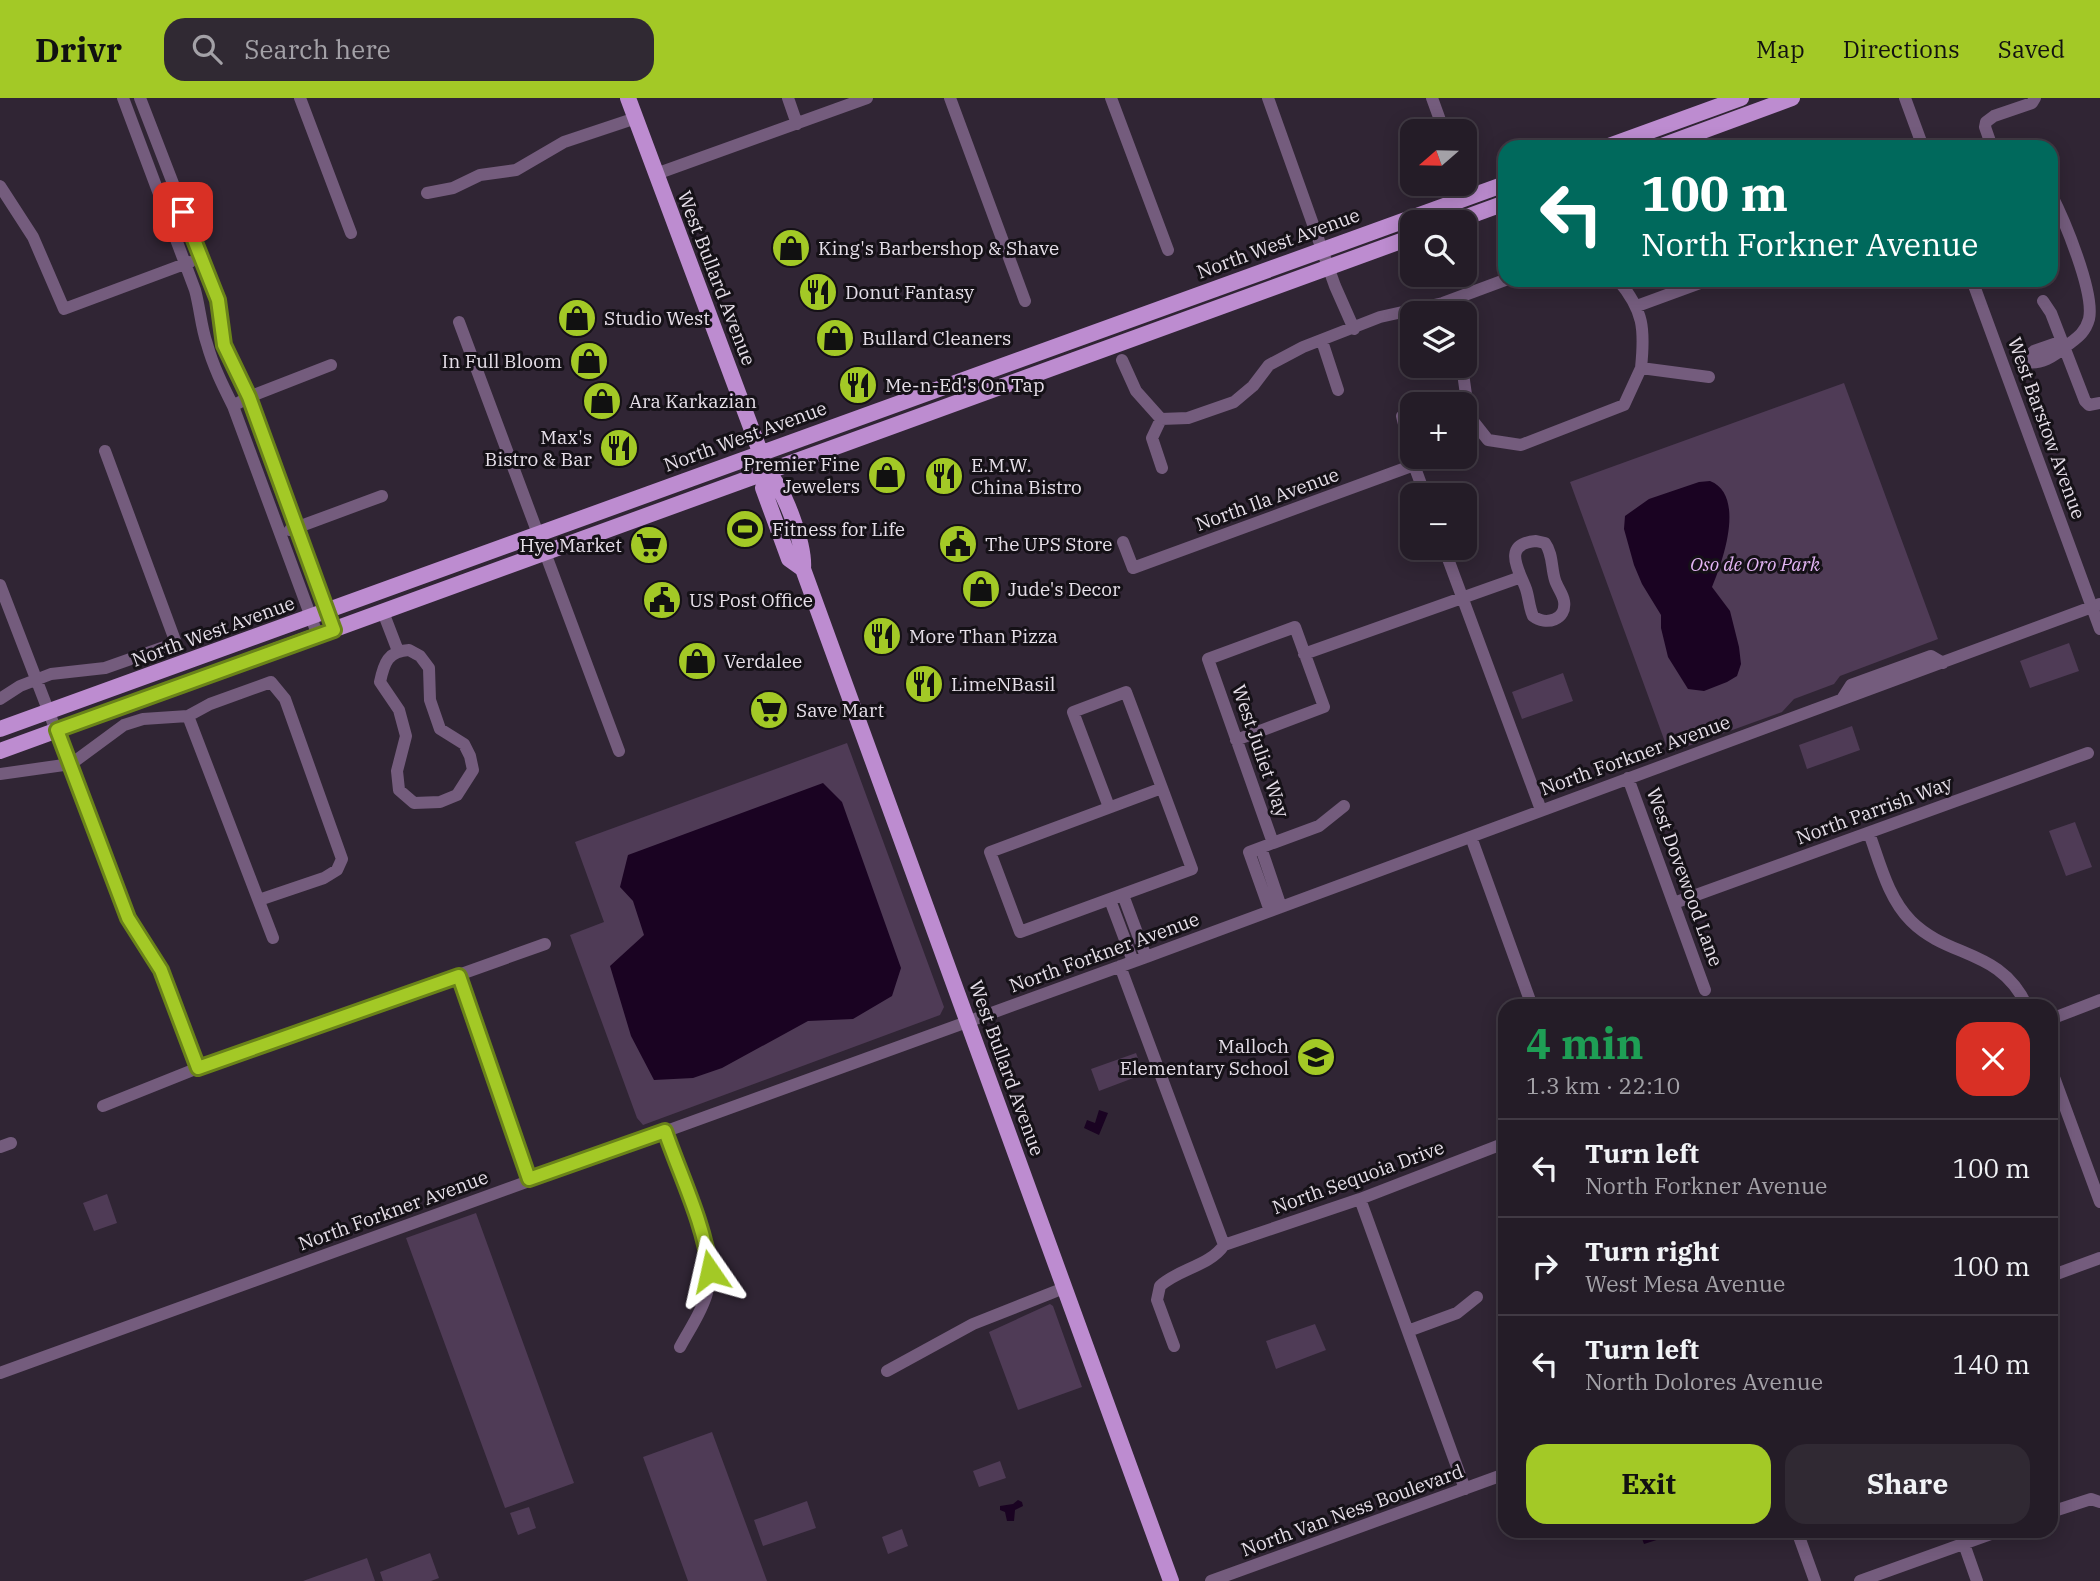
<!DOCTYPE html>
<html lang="en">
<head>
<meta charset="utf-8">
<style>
	:root { --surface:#241c27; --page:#302933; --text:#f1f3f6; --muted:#a3a1a7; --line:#413a44; --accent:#a3c926 }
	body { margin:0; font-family:"IBM Plex Serif",serif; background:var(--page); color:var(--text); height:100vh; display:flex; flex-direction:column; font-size:26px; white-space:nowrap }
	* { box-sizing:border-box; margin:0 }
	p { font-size:23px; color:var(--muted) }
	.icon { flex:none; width:38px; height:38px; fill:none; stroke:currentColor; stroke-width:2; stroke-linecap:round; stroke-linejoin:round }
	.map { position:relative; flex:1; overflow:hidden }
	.panel { position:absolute; left:1498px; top:901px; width:560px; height:539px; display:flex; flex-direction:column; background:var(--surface); border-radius:21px; box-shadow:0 4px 18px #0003,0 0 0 2px var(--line) }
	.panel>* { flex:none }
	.top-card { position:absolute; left:1498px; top:42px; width:560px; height:147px; border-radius:21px; box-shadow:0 4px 18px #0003,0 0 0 2px var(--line); background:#00695c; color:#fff; overflow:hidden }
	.needle { width:46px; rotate:250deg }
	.controls { position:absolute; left:1400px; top:21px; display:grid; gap:14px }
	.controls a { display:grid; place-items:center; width:77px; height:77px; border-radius:14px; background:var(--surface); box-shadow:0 4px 18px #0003,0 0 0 2px var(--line); font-size:35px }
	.pin { position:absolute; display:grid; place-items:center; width:60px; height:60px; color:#fff; margin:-30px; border-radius:14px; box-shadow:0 4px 10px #0006 }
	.me { position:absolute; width:77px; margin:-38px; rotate:349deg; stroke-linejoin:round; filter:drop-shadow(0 0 5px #0008) }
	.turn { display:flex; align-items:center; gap:24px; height:147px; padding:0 28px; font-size:32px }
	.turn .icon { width:91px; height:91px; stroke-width:2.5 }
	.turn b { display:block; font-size:49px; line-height:60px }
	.round { display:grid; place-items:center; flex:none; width:74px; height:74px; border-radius:21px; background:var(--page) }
	.summary { display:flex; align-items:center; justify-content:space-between; height:119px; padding:0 28px }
	h1 { font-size:42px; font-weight:700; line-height:52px; color:#1e9e55 }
	.action { display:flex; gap:14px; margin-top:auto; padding:14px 28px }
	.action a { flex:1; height:80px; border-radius:21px; background:var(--accent); color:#111; font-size:28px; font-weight:700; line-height:80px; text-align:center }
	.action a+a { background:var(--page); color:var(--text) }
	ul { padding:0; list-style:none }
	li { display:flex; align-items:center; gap:21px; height:98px; padding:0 28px; border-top:2px solid var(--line) }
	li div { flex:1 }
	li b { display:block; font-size:26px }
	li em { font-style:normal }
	header { display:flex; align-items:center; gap:42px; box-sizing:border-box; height:98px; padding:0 35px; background:var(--accent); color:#111 }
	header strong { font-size:33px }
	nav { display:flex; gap:38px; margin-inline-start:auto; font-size:24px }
	.search { width:490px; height:63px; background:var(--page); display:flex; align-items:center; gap:18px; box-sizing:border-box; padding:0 24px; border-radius:21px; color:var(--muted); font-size:26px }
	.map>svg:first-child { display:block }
	.green { fill:#4f3b56 }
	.water { fill:#1a0322 }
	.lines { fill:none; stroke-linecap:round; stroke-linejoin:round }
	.minor { stroke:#745c7d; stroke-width:12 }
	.major { stroke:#bd8cd0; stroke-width:16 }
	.route-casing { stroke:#6a8319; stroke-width:18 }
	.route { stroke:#a3c926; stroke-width:12 }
	.labels { text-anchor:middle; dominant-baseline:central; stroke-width:6; stroke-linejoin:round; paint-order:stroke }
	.street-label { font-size:19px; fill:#e6dfe9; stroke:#151117 }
	.poi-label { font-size:19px; fill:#e6dfe9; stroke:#151117; text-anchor:start }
	.park-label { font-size:19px; font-style:italic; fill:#e3b5f4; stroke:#151117 }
</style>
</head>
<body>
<header>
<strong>Drivr</strong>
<div class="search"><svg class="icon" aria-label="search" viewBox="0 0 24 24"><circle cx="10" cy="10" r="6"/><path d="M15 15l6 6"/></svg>Search here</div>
<nav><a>Map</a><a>Directions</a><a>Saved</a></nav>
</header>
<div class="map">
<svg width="2100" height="1483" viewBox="0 0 2100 1483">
	<rect width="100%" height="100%" fill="#302534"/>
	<path class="green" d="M1844,285L1938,541L1840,578L1834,586L1794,601L1782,614L1669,655L1570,384Z
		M2069,545L2079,573L2030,590L2020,563Z
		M1563,575L1573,603L1522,621L1512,594Z
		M1852,628L1860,652L1807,671L1799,647Z
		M847,645L944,909L940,917L643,1027L637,1020L570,837L604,824L575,744Z
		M2075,724L2092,769L2066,778L2049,733Z
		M1136,955L1144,976L1099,993L1091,971Z
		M107,1096L117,1125L94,1133L83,1105Z
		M476,1115L574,1385L505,1410L406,1140Z
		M1050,1206L1053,1208L1082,1289L1018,1312L989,1234Z
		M1315,1226L1326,1252L1276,1271L1266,1243Z
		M712,1334L767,1483H688L643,1359Z
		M1000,1363L1006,1380L979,1389L973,1373Z
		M807,1403L816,1430L763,1448L754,1422Z
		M529,1409L536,1430L518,1437L510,1415Z
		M902,1431L908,1448L888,1456L882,1439Z
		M430,1455L439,1480L431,1483H383L380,1474Z
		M367,1460L375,1483H303Z"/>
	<path class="water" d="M1710,383C1746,397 1723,463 1712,489L1730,513L1739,549L1741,566L1737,578L1727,584L1704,593L1688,591L1668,559L1661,530V517L1642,486L1634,467L1624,431L1625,418L1649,401L1699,384Z
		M823,685L842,704L901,870L892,898L853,921L808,923L722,970L693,980L654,982L631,938L610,868L644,837L633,803L620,789L628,757Z
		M1099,1012L1108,1015L1099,1037L1084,1030L1087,1022L1095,1025Z
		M1018,1402L1022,1404L1023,1408L1015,1412L1014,1423H1007L1005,1414L1000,1412V1408L1013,1406Z
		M1644,1433H1668L1669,1438L1644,1446L1640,1435Z"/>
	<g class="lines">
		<path class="minor" d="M123,0L195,192C200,210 201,229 207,246C213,268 223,288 233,308L318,538
			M140,0L218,202L224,247L249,299L334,532
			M300,0L351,135
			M788,0L797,26
			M950,0L1025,203
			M1111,0L1168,152
			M1268,0L1335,188L1354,231
			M1432,0L1444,33
			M1905,0L1923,49
			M1992,49L1985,29L1986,24L1994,18L2032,5L2035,0
			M656,76L867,0
			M0,88L33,139L64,211L190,164
			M427,95L453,90L480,77L516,72L564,44L636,20
			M2051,96C2064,121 2095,195 2089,221C2085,236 2075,241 2065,249C2054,258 2041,267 2026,264L2027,259L2034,253L2057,245L2065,250
			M1618,182C1644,213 1645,231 1641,270
			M1972,182L2100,531
			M2043,203L2051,215L2085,303L2089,307L2100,305
			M1637,208L1708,182
			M459,224L619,653
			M1322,243L1338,292
			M1122,262L1136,293L1161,321L1152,340L1162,370
			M1462,268L1469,318L1488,342L1521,347L1624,307L1641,270L1709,279
			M233,308L249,299L331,267
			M1402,318L1414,367L1425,397
			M1161,321L1188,320L1234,304L1253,288L1269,267L1303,249L1380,219L1443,205L1505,182
			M290,432L382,398
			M1536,443L1545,445C1553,456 1551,469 1555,482C1557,489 1563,496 1564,503C1567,522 1546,528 1533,518C1529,509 1529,500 1526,491C1519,472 1501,446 1536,443Z
			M1123,444L1133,470L1414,367
			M1444,450L1541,712
			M0,487L128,820L161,872L198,970
			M383,514L398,553
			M409,552L420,558L429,570L430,602L440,631L464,646L470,658L473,672L457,697L440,704L414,705L399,692L397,673L406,638L399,612L380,584C384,565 388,553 409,552Z
			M1304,556L1521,479
			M0,601L20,588L51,576L105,570L176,545L105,353
			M1842,601L1851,587L1931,558L1943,565
			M188,618L273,840
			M1236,642L1324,609L1295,529L1208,561L1273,745L1249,754L1270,813
			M0,676L71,666L124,627L143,621L188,618L210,606L271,584L285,601L342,761L337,772L324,780L259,802
			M1628,680L1705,892
			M1162,690L1192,771L1020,834L990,754Z
			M1109,709L1073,614L1126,594L1162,690
			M1869,735C1880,765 1888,800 1911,823C1949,861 2000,850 2027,908
			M1471,739L1532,908
			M1273,745L1319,728L1344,708
			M1261,750L1281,809
			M1123,797L1146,859
			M1110,802L1133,863
			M1674,805L2088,655
			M1120,868L1224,1147
			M459,878L529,1081
			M2051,921L2100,902
			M2051,971L2100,1104
			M103,1008L198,970L545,846
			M665,1033C680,1076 718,1152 707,1195C702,1214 689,1232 680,1249
			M0,1049L11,1045
			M1360,1101L1465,1391
			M1224,1147L1360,1101L1505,1045
			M2051,1178L2100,1160
			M1408,1233L1457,1215L1477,1199
			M1174,1248L1157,1202L1160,1188C1178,1171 1210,1168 1224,1147
			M887,1273L973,1226L1064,1190
			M0,1275L1146,859L2100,506
			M2051,1414L2091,1401L2100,1404
			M1797,1433L1815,1483
			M1964,1446L1977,1483
			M1211,1483L1505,1376
			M1860,1483L1999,1433"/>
		<path class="major" d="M628,0L768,375C785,392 805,447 803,471L1171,1483
			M1606,49L1741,0
			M1659,49L1792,0
			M1453,124L1505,105
			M768,375L763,390L789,461L803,471
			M0,631L1505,86
			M0,653L1412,139"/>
	</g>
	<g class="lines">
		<defs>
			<path id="route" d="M183,114L218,202L224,247L249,299L334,532L57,632L128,820L161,872L198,970L459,878L529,1081L665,1033C681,1079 704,1125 710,1173"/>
		</defs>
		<use href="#route" class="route-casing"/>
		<use href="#route" class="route"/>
	</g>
	<defs>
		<symbol id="shop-disc" viewBox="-11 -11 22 22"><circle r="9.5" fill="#a3c926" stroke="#151117"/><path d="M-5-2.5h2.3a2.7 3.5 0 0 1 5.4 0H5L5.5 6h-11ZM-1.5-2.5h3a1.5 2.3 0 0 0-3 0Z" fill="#111"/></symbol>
		<symbol id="restaurant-disc" viewBox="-11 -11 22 22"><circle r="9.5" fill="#a3c926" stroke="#151117"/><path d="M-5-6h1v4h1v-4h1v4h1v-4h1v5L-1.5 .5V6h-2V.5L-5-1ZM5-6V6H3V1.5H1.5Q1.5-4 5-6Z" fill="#111"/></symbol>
		<symbol id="stadium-disc" viewBox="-11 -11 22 22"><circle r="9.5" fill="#a3c926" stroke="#151117"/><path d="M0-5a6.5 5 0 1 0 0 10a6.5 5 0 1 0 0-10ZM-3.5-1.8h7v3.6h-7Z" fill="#111"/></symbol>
		<symbol id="civic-disc" viewBox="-11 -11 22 22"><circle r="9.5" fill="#a3c926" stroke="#151117"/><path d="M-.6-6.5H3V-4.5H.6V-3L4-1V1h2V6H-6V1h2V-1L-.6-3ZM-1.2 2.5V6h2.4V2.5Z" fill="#111"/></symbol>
		<symbol id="supermarket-disc" viewBox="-11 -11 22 22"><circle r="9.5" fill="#a3c926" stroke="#151117"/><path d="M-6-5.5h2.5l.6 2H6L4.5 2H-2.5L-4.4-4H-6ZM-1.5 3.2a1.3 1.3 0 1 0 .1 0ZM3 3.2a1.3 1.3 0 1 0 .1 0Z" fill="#111"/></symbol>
		<symbol id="school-disc" viewBox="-11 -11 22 22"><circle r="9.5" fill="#a3c926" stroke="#151117"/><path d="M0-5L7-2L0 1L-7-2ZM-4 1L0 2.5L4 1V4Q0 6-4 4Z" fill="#111"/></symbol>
	</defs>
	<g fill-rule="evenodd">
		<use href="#shop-disc" x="769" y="128" width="44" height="44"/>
		<use href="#restaurant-disc" x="796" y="172" width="44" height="44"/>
		<use href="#shop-disc" x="555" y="198" width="44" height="44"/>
		<use href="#shop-disc" x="813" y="218" width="44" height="44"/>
		<use href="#shop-disc" x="567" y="241" width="44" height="44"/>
		<use href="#restaurant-disc" x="836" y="265" width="44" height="44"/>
		<use href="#shop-disc" x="580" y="281" width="44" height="44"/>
		<use href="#restaurant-disc" x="597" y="328" width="44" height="44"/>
		<use href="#shop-disc" x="865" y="355" width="44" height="44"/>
		<use href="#restaurant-disc" x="922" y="356" width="44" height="44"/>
		<use href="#stadium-disc" x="723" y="409" width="44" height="44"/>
		<use href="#civic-disc" x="936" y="424" width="44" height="44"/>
		<use href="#supermarket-disc" x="627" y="425" width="44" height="44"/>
		<use href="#shop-disc" x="959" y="469" width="44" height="44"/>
		<use href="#civic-disc" x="640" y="480" width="44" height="44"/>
		<use href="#restaurant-disc" x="860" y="516" width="44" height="44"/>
		<use href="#shop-disc" x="675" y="541" width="44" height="44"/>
		<use href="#restaurant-disc" x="902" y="564" width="44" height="44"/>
		<use href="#supermarket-disc" x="747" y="590" width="44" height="44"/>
		<use href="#school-disc" x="1294" y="937" width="44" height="44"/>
	</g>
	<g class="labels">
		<g class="street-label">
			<text transform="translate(1278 145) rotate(-20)">North West Avenue</text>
			<text transform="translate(717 180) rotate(69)">West Bullard Avenue</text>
			<text transform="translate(2047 330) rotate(70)">West Barstow Avenue</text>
			<text transform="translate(745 338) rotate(-20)">North West Avenue</text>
			<text transform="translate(1267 401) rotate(-20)">North Ila Avenue</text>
			<text transform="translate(213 533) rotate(-20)">North West Avenue</text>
			<text transform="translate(1261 653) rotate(71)">West Juliet Way</text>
			<text transform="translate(1635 657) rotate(-20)">North Forkner Avenue</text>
			<text transform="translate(1874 712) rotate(-20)">North Parrish Way</text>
			<text transform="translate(1685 779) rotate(70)">West Dovewood Lane</text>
			<text transform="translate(1104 854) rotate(-20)">North Forkner Avenue</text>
			<text transform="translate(1007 970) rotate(70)">West Bullard Avenue</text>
			<text transform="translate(1358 1079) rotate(-20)">North Sequoia Drive</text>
			<text transform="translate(393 1112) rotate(-20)">North Forkner Avenue</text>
			<text transform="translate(1352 1412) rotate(-20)">North Van Ness Boulevard</text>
		</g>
		<g class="poi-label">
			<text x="818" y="150">King's Barbershop &amp; Shave</text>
			<text x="845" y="194">Donut Fantasy</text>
			<text x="604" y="220">Studio West</text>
			<text x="862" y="240">Bullard Cleaners</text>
			<text x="562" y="263" text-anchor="end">In Full Bloom</text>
			<text x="885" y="287">Me-n-Ed's On Tap</text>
			<text x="629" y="303">Ara Karkazian</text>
			<text x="592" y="339" text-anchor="end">Max's<tspan x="592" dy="22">Bistro &amp; Bar</tspan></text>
			<text x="860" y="366" text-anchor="end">Premier Fine<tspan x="860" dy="22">Jewelers</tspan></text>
			<text x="971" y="367">E.M.W.<tspan x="971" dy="22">China Bistro</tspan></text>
			<text x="772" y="431">Fitness for Life</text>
			<text x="985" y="446">The UPS Store</text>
			<text x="622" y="447" text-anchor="end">Hye Market</text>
			<text x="1008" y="491">Jude's Decor</text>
			<text x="689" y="502">US Post Office</text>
			<text x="909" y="538">More Than Pizza</text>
			<text x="724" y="563">Verdalee</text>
			<text x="951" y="586">LimeNBasil</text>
			<text x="796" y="612">Save Mart</text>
			<text x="1289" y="948" text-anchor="end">Malloch<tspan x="1289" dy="22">Elementary School</tspan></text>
		</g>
		<g class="park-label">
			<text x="1755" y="466">Oso de Oro Park</text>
		</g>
	</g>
</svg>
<div class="controls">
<a><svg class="needle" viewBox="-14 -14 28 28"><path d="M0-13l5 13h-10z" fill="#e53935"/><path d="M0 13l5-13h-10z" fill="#a3a1a7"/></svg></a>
<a><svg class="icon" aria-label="search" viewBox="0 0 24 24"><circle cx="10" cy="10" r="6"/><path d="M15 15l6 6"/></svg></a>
<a><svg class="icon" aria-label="layers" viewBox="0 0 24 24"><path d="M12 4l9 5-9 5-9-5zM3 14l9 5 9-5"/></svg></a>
<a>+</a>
<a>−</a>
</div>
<div class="pin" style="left:183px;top:114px;background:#d93025"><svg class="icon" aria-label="arrive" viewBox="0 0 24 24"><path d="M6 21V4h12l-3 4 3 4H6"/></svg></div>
<svg class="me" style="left:710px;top:1173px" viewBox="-20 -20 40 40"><path d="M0-17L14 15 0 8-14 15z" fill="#a3c926" stroke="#fff" stroke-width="4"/></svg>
<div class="top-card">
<div class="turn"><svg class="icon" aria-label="left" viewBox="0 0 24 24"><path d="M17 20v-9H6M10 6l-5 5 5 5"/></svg><div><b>100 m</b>North Forkner Avenue</div></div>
</div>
<section class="panel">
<div class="summary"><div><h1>4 min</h1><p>1.3 km · 22:10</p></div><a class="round" style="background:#d93025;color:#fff"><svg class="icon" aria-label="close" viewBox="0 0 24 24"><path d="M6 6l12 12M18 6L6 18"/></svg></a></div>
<ul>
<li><svg class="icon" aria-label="left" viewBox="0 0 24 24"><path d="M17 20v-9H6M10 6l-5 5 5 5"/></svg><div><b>Turn left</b><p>North Forkner Avenue</p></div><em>100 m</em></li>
<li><svg class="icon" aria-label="right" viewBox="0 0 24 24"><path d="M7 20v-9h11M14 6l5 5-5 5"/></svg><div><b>Turn right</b><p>West Mesa Avenue</p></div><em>100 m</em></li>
<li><svg class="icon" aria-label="left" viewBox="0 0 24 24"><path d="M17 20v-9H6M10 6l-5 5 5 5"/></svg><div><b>Turn left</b><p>North Dolores Avenue</p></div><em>140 m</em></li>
</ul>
<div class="action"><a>Exit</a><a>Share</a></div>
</section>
</div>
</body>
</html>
